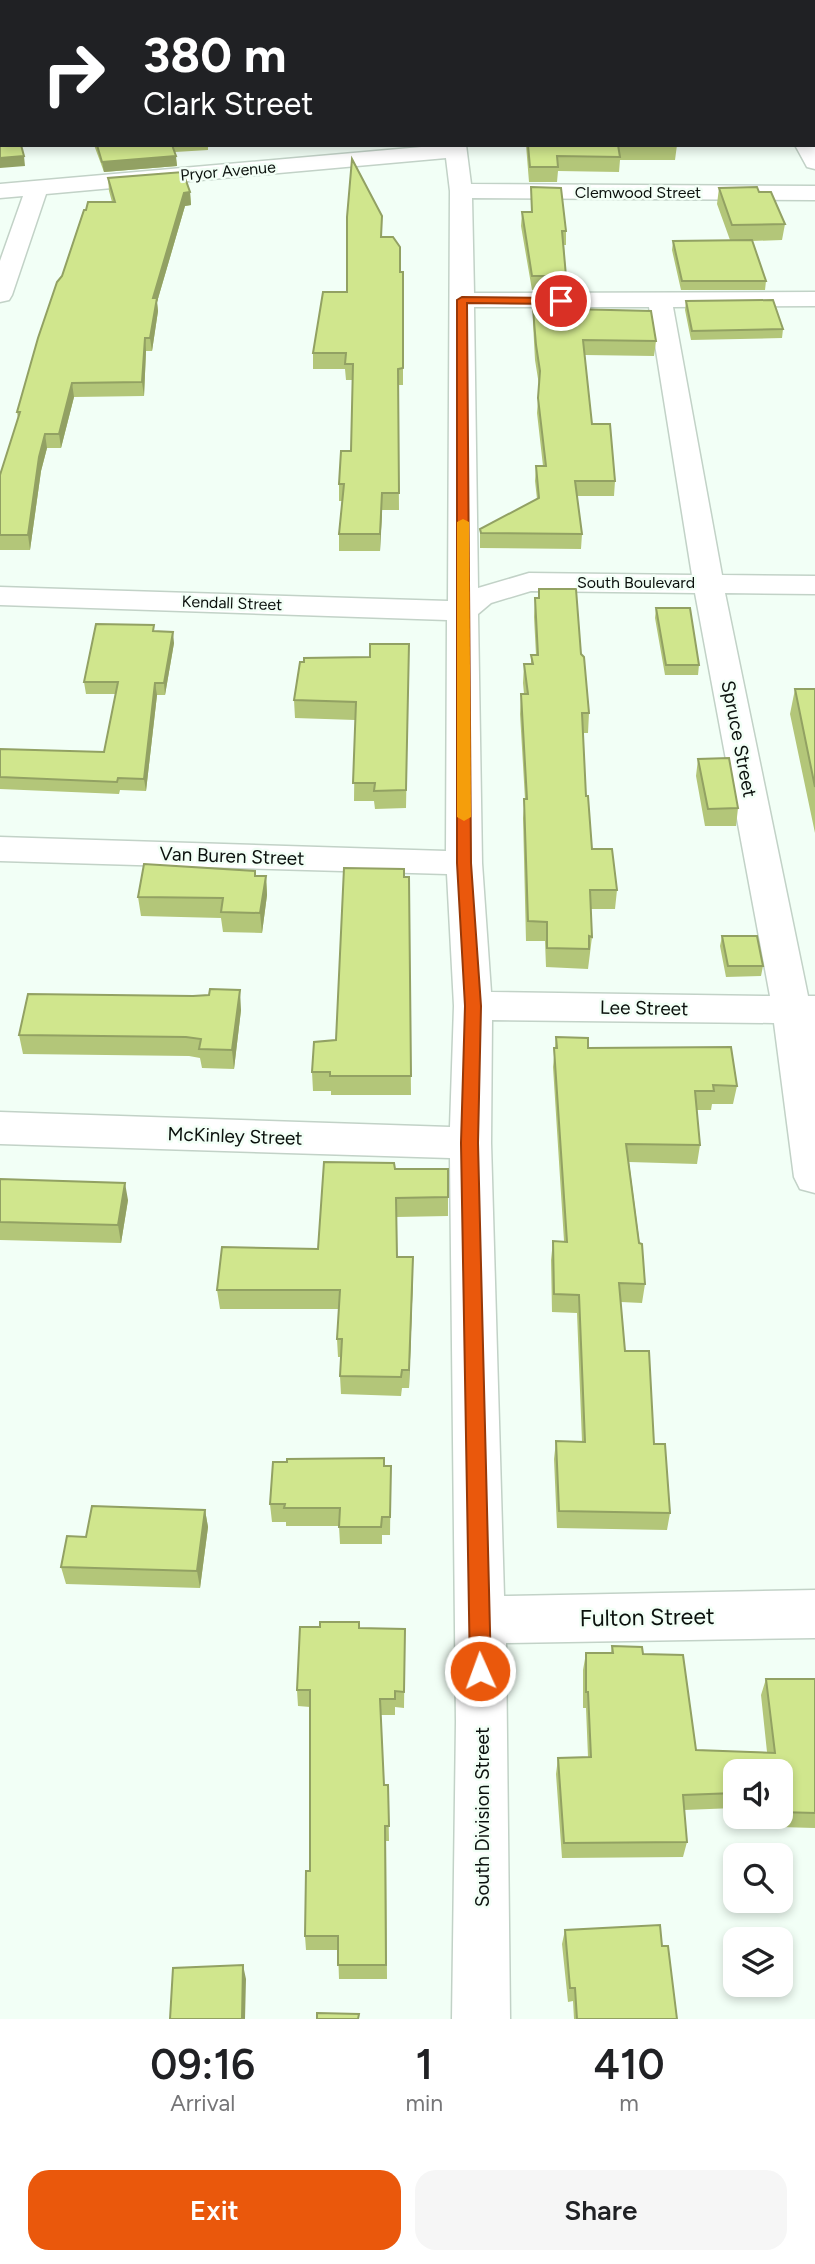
<!DOCTYPE html>
<html lang="en">
<head>
<meta charset="utf-8">
<style>
	:root { --surface:#fff; --page:#f6f6f6; --text:#202124; --muted:#757577; --accent:#ea580c }
	body { margin:0; font-family:Figtree,sans-serif; background:var(--page); color:var(--text); height:100vh; display:flex; flex-direction:column; font-size:26px; white-space:nowrap }
	* { box-sizing:border-box; margin:0 }
	p { font-size:23px; color:var(--muted) }
	.icon { flex:none; width:38px; height:38px; fill:none; stroke:currentColor; stroke-width:2; stroke-linecap:round; stroke-linejoin:round }
	.map { position:relative; height:2019px; overflow:hidden }
	.details { display:flex; flex-direction:column; background:var(--surface); flex:1 }
	.details>* { flex:none }
	.guide { position:absolute; left:0px; top:0px; width:816px; height:147px; box-shadow:0 4px 10px #0003; background:#202124; color:#fff; overflow:hidden }
	.tools { position:absolute; left:723px; top:1759px; display:grid; gap:14px }
	.tools a { display:grid; place-items:center; width:70px; height:70px; border-radius:14px; background:var(--surface); box-shadow:0 4px 10px #0003; font-size:35px }
	.pin { position:absolute; display:grid; place-items:center; width:60px; height:60px; color:#fff; margin:-30px; border:4px solid #fff; border-radius:50%; box-shadow:0 2px 7px #0007 }
	.me { position:absolute; width:77px; margin:-38px; rotate:358deg; stroke-linejoin:round; filter:drop-shadow(0 0 5px #0008) }
	.turn { display:flex; align-items:center; gap:24px; height:147px; padding:0 28px; font-size:32px }
	.turn .icon { width:91px; height:91px; stroke-width:2.5 }
	.turn b { display:block; font-size:49px; line-height:60px }
	.eta { display:flex; justify-content:space-evenly; align-items:center; height:119px; text-align:center }
	.eta b { font-size:42px; font-weight:600; line-height:49px }
	.cta { display:flex; gap:14px; margin-top:auto; padding:14px 28px }
	.cta a { flex:1; height:80px; border-radius:21px; background:var(--accent); color:#fff; font-size:28px; font-weight:600; line-height:80px; text-align:center }
	.cta a+a { background:var(--page); color:var(--text) }
	.map>svg:first-child { display:block }
	.lines { fill:none; stroke-linecap:round; stroke-linejoin:round }
	.service-casing { stroke:#c2d2c7; stroke-width:3 }
	.minor-casing { stroke:#c2d2c7; stroke-width:3 }
	.tertiary-casing { stroke:#c2d2c7; stroke-width:3 }
	.service { fill:#fff; fill-rule:evenodd }
	.minor { fill:#fff; fill-rule:evenodd }
	.tertiary { fill:#fff; fill-rule:evenodd }
	.wall { fill:#b3c679 }
	.shaded-wall { fill:#92a163 }
	.building { fill:#d0e68d; stroke:#92a163; stroke-width:2 }
	.route { fill:#ea580c; stroke:#983908; stroke-width:2 }
	.slow { fill:#f59e0b }
	.labels { text-anchor:middle; dominant-baseline:central; stroke-width:5; stroke-linejoin:round; paint-order:stroke }
	.far-street-label { font-size:16px; fill:#0b110d; stroke:#f2fff6 }
	.street-label { font-size:19px; fill:#0b110d; stroke:#f2fff6 }
	.near-street-label { font-size:23px; fill:#0b110d; stroke:#f2fff6 }
</style>
</head>
<body>
<div class="map">
<svg width="815" height="2019" viewBox="0 0 815 2019">
	<rect width="100%" height="100%" fill="#f2fff6"/>
	<g class="lines">
		<defs>
			<path id="service" d="M583,0H605L582,2Z"/>
			<path id="minor" d="M8,0H26L7,2Z
				M228,0H246V2H228Z
				M449,0H467V2H449Z
				M2,31V46L0,47V32Z
				M0,78H2V90H0Z
				M444,145H466L471,184L815,186V200L472,198L474,293L815,292V306L673,307L722,575L815,576V594L725,593L808,996H815V1193L800,1189L794,1177L774,1023L492,1020L491,1143L504,1596L815,1590V1638L506,1643L510,2019H452L456,1722L450,1158L0,1144V1112L450,1127L454,1006L447,874L0,861V837L446,851L447,620L0,605V587L448,601L450,191L446,158L46,194L12,295L9,300L0,302V261L23,196L0,198V184ZM474,307H649L692,575L529,573L478,588ZM531,591L695,593L770,996L491,992L482,863L478,614L491,603Z"/>
			<path id="tertiary" d="M626,0H646L647,2H627Z
				M814,141L815,142V169L807,167L795,145H814Z"/>
		</defs>
		<use href="#service" class="service-casing"/>
		<use href="#minor" class="minor-casing"/>
		<use href="#tertiary" class="tertiary-casing"/>
		<use href="#service" class="service"/>
		<use href="#minor" class="minor"/>
		<use href="#tertiary" class="tertiary"/>
	</g>
	<path class="wall" d="M746,0H815V82H814V2H747Z
		M94,145H208V150L175,152L177,166L104,172Z
		M526,145H677L675,160H620L619,172L558,171L557,182H529Z
		M108,178L190,192L191,205L185,206L157,302L158,311L152,351H146L144,396L74,397L61,448H47L41,471L30,550H0V475L18,419L17,412L62,276L86,210L112,202L109,191Z
		M531,187L566,231V245H564L566,276V290H532L521,226L522,212H531Z
		M719,188L759,192L785,224L782,240L752,241L766,281L765,290H681L672,250L673,241L730,240L717,204Z
		M382,237L400,272H403V385H398L399,510H382L380,551H339V534L342,501H339V484L351,451L353,380H346L345,369H313V353L347,292Z
		M534,295L656,341L654,356L585,355L592,424L615,481L614,496H577L582,534L581,549L480,548V529L537,499L535,481L536,466H543L537,413L539,385L535,360L533,323Z
		M686,301L783,329L782,338L691,340L685,310Z
		M539,589L581,654L589,713L588,733H583L586,796L592,849L617,890L615,909H591L592,937L588,969L546,967L545,941H526L523,818L525,799L520,714L521,694H524L523,683L524,664H531V655H536L534,617L535,598H538Z
		M656,608L699,665L698,675H665L655,618Z
		M155,631L174,643L165,695H157L146,791L120,790L119,794L0,789V749L104,752L116,694H86L84,682Z
		M409,644L406,808L375,809L374,801H354L355,720L295,718L294,700L370,657Z
		M795,689H815V833L790,714Z
		M698,759L738,808L736,826H705L696,776Z
		M255,876H266L267,895L262,933L223,932L221,918L141,916L138,897Z
		M404,877H409L411,1095H331V1091H313L312,1072L336,1040Z
		M722,936L763,966L761,976L726,977L720,946Z
		M241,1010L234,1069L202,1068L200,1058L189,1056L23,1054L19,1035Z
		M556,1037L588,1048L737,1086L733,1104H712L711,1110H697L700,1145L697,1164L629,1162L645,1284L642,1303L621,1302L625,1351L654,1444L670,1513L667,1530L557,1528L554,1459L556,1441L582,1442L577,1313L552,1312L551,1260L553,1241H564L553,1067Z
		M395,1169L448,1197V1216L396,1217L397,1257L413,1276L409,1388H402L401,1396L341,1394L340,1376L341,1357H338L337,1339L339,1309H220L217,1290L318,1249Z
		M0,1179L128,1200L121,1243L0,1240Z
		M384,1466H391L390,1535H382V1544H340L339,1526H286V1522H272L270,1504Z
		M205,1510L208,1527L200,1588L66,1584L61,1567L86,1537Z
		M359,1628L405,1629L404,1708L395,1707V1715H381L384,1785H388L389,1841H386L387,1979H339L338,1950H306L305,1936L310,1871V1707L298,1706L297,1690Z
		M612,1646L643,1654L696,1750L767,1752L761,1695L766,1679H815V1828L744,1826L743,1816H780V1771H735V1808L684,1810L687,1842L683,1857L562,1858L556,1774L558,1758L588,1757L586,1708H583V1670L586,1653H611Z
		M565,1930L662,1946L677,2019H574L573,2001L568,2002L562,1944Z"/>
	<path class="shaded-wall" d="M24,156L25,166L0,168V158Z
		M176,156L177,166L104,172L102,162Z
		M190,192L191,205L185,206L157,302L158,311L152,351L150,338L153,298L184,193Z
		M145,338L146,351L144,396L142,382Z
		M72,383L74,397L61,448L59,434Z
		M45,434L47,448L41,471L30,550L28,535L39,457Z
		M382,493V510L380,551V534Z
		M173,632L174,643L165,695L164,683Z
		M155,683L157,695L146,791L144,779Z
		M266,876L267,895L262,933L260,913Z
		M240,990L241,1010L234,1069L232,1050Z
		M125,1183L128,1200L121,1243L118,1225Z
		M413,1257V1276L409,1388V1370Z
		M205,1510L208,1527L200,1588L197,1571Z
		M243,1965L246,1979L245,2019H242Z"/>
	<path class="building" d="M55,0H199L198,2H55Z
		M278,0H420V2H277Z
		M500,0H545V2H500Z
		M784,0H815V60H814V2H785Z
		M0,89H2V145H21L24,156L0,158Z
		M97,145H172L176,156L102,162Z
		M528,145H618L620,157L557,156L558,167H530Z
		M352,159L382,216L381,237H393L400,247V272H403V368L398,369L399,493H382L380,534H339L344,484H339L341,451H351L353,364H345L346,353H313L323,292H347V217Z
		M183,172L190,192L184,193L153,298H157L150,338H145L142,382L72,383L59,434H45L39,457L28,535H0V475L20,412H17L38,338L57,282L62,276L84,210H86L88,202H115L108,178Z
		M531,187L561,188L566,231H562L566,276H532L522,212H532Z
		M757,187L759,192H771L785,224L732,225L719,188Z
		M752,240L766,281H682L673,241Z
		M534,295H568L570,309L651,311L656,341L583,340L592,424H610L615,481H575L582,534L481,533L480,529L539,498L536,466H546L538,398L540,371L536,345L533,309H536Z
		M773,300L783,329L692,331L686,301Z
		M539,589H576L581,654L584,657L589,713H582L586,796H588L592,849H612L617,890H590L592,937L589,936V949L547,948V922L528,921L524,799H527L521,694H528L524,664H533L531,655H538L535,598H539Z
		M656,608H690L699,665H666Z
		M96,624L154,625L153,631L173,632L164,683H155L144,779L118,778L117,782L0,777V749L104,752L118,682H84Z
		M370,644H409L406,790L374,791L375,783H353L356,702L294,700L300,662H304V658L370,657Z
		M795,689H815V787Z
		M729,758L738,808L708,809L698,759Z
		M144,864L255,871V876H266L260,913L221,912L223,898L138,897Z
		M344,868L404,869V877H409L411,1076H330V1072H312L314,1042L336,1040Z
		M722,936H757L763,966H728Z
		M210,989L240,990L232,1050L199,1049L201,1039L186,1037L19,1035L28,994L193,996L209,995Z
		M556,1037L588,1038V1048L731,1047L737,1086L713,1085L714,1091H695L700,1145L626,1144L639,1243L642,1244L645,1284L619,1283L625,1351H649L654,1444H665L670,1513L559,1511L556,1441L585,1442L579,1295L554,1294L553,1241L567,1242L554,1048H557Z
		M324,1162L394,1163L395,1169H448V1197L396,1198L397,1257H413L409,1370H402L401,1377L340,1376L342,1339H337L340,1290H217L222,1247L318,1249Z
		M0,1179L125,1183L118,1225L0,1222Z
		M384,1458V1466H391L390,1517H382L381,1527H339L340,1508H284L285,1504H270L273,1462H287V1459Z
		M92,1506L205,1510L197,1571L61,1567L67,1536L86,1537Z
		M320,1622H359V1628L405,1629L404,1692L395,1691V1699H380L384,1785H388L389,1826H385L386,1965H338V1936H305L306,1871H310V1690H297L300,1627H320Z
		M612,1646L642,1647L643,1654L683,1655L696,1750L775,1753L766,1679H815V1813L780,1812V1771H735V1793L683,1795L687,1842L564,1843L558,1758L591,1757L588,1692H586V1653H613Z
		M660,1925L662,1946H668L677,2019H577L575,1988H570L565,1930Z
		M243,1965L242,2019H170L173,1968Z
		M317,2013L359,2014L358,2019H317Z"/>
	<path class="route" d="M462,297L561,298L566,301L561,304L467,303L471,863L481,1006L478,1143L491,1671L488,1678L480,1681L473,1678L470,1671L461,1143L465,1006L457,863V300Z"/>
	<path class="slow" d="M463,519L469,522L471,817L464,821L457,817V522Z"/>
	<g class="labels">
		<g class="far-street-label">
			<text transform="translate(228 171) rotate(-5)">Pryor Avenue</text>
			<text x="638" y="192">Clemwood Street</text>
			<text x="636" y="582">South Boulevard</text>
			<text transform="translate(232 603) rotate(2)">Kendall Street</text>
		</g>
		<g class="street-label">
			<text transform="translate(739 739) rotate(79)">Spruce Street</text>
			<text transform="translate(232 856) rotate(2)">Van Buren Street</text>
			<text transform="translate(644 1008) rotate(1)">Lee Street</text>
			<text transform="translate(235 1136) rotate(2)">McKinley Street</text>
			<text transform="translate(482 1817) rotate(-90)">South Division Street</text>
		</g>
		<g class="near-street-label">
			<text transform="translate(647 1617) rotate(-1)">Fulton Street</text>
		</g>
	</g>
</svg>
<div class="tools">
<a><svg class="icon" aria-label="sound" viewBox="0 0 24 24"><path d="M4 9h4l5-4v14l-5-4H4zM17 9q2 3 0 6"/></svg></a>
<a><svg class="icon" aria-label="search" viewBox="0 0 24 24"><circle cx="10" cy="10" r="6"/><path d="M15 15l6 6"/></svg></a>
<a><svg class="icon" aria-label="layers" viewBox="0 0 24 24"><path d="M12 4l9 5-9 5-9-5zM3 14l9 5 9-5"/></svg></a>
</div>
<div class="pin" style="left:561px;top:301px;background:#d93025"><svg class="icon" aria-label="arrive" viewBox="0 0 24 24"><path d="M6 21V4h12l-3 4 3 4H6"/></svg></div>
<svg class="me" style="left:480px;top:1671px" viewBox="-20 -20 40 40"><circle r="17" fill="#ea580c" stroke="#fff" stroke-width="3"/><path d="M0-11L8 9 0 5-8 9z" fill="#fff"/></svg>
<div class="guide">
<div class="turn"><svg class="icon" aria-label="right" viewBox="0 0 24 24"><path d="M7 20v-9h11M14 6l5 5-5 5"/></svg><div><b>380 m</b>Clark Street</div></div>
</div>
</div>
<section class="details">
<div class="eta">
<div><b>09:16</b><p>Arrival</p></div>
<div><b>1</b><p>min</p></div>
<div><b>410</b><p>m</p></div>
</div>
<div class="cta"><a>Exit</a><a>Share</a></div>
</section>
</body>
</html>
